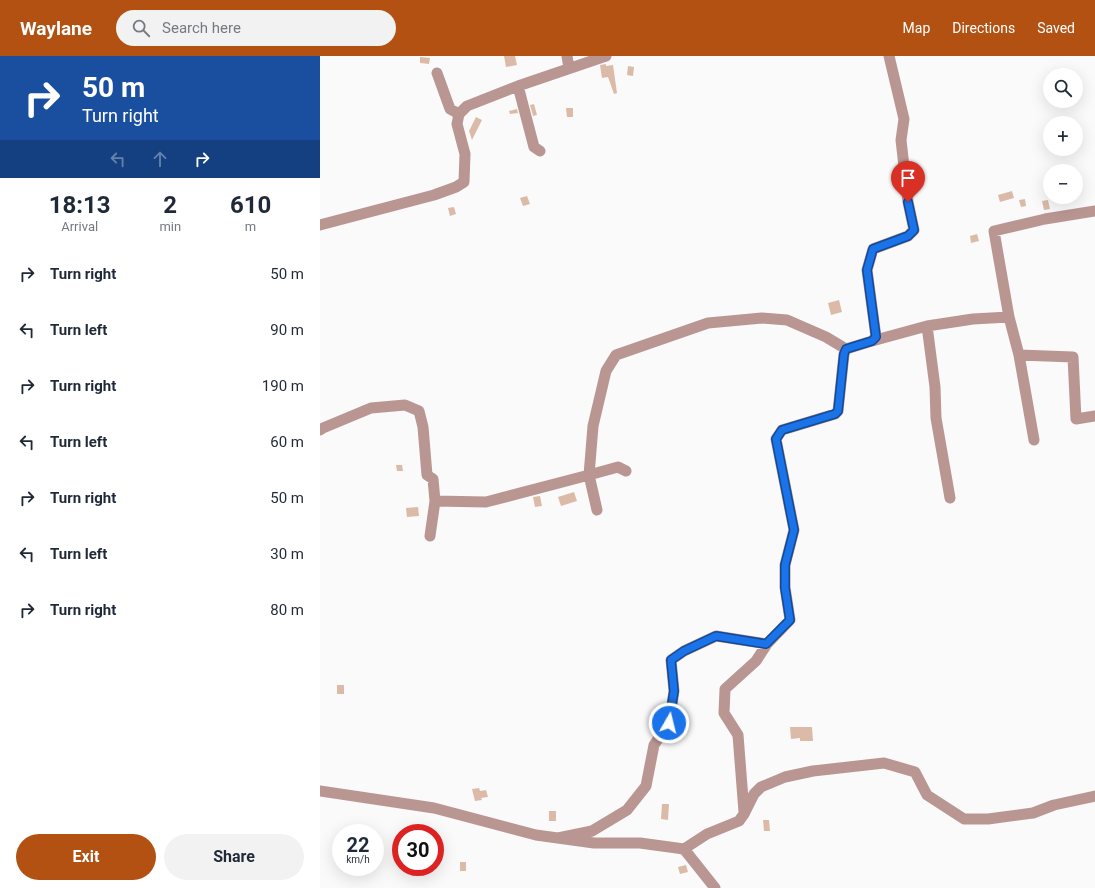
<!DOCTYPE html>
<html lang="en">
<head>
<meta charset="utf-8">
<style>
	:root { --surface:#fff; --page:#f2f2f3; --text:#1f2937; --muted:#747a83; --accent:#b25112 }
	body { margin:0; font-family:Roboto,sans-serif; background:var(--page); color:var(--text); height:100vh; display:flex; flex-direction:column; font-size:15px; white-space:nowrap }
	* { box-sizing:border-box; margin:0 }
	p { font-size:13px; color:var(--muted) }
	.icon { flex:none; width:22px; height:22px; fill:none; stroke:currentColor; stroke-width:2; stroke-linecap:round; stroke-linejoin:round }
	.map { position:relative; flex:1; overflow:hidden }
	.details { display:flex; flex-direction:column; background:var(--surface); width:320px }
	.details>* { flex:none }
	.top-card { background:#1a4fa0; color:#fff; overflow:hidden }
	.buttons { position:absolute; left:723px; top:12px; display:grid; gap:8px }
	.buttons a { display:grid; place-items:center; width:40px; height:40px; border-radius:50%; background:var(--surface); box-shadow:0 4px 16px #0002; font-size:20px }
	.speed { position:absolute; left:12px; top:768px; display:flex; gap:8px; font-size:20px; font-weight:700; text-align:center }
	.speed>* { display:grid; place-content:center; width:52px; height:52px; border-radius:50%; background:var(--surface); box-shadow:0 4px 16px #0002; line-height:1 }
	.speed small { font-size:10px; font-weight:400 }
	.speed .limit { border:6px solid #d22; background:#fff; color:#111 }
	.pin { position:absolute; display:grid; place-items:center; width:34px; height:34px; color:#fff; margin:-41px -17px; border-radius:50% 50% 50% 0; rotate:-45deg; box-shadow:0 0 4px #0007 }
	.pin .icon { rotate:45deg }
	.me { position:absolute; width:44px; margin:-22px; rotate:8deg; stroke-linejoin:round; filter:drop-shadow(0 0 3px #0008) }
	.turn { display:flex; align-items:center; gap:14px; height:84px; padding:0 16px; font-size:18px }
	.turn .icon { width:52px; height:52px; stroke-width:2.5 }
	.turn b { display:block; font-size:28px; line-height:34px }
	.lanes { display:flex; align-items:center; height:38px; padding:0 16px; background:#0003; justify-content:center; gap:20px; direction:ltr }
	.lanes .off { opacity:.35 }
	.eta { display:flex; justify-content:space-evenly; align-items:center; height:68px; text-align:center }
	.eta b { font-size:24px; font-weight:700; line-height:28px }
	.cta { display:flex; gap:8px; margin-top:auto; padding:8px 16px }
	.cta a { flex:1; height:46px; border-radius:24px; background:var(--accent); color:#fff; font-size:16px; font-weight:700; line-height:46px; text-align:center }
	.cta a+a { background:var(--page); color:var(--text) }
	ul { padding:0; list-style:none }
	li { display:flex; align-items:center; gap:12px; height:56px; padding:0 16px }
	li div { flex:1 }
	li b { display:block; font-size:15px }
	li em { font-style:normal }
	header { display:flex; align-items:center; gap:24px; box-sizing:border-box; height:56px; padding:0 20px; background:var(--accent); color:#fff }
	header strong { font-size:19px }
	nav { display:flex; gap:22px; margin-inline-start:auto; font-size:14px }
	.search { width:280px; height:36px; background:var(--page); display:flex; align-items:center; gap:10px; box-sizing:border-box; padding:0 14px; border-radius:22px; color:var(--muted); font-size:15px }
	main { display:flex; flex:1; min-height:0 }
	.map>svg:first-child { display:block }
	.building { fill:#dbbba8 }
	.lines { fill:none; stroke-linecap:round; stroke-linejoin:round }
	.minor { stroke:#ba9693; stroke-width:11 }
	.route-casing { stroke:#114b97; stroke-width:10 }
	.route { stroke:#1a73e8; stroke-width:7 }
</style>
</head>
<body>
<header>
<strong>Waylane</strong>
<div class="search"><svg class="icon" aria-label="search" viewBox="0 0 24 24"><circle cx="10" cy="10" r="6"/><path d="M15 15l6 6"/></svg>Search here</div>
<nav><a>Map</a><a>Directions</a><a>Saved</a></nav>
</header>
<main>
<section class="details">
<div class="top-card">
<div class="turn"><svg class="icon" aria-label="right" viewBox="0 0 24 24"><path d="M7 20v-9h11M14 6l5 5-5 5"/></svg><div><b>50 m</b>Turn right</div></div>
<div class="lanes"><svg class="icon off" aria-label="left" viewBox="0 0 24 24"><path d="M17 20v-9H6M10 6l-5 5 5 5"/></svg><svg class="icon off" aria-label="ahead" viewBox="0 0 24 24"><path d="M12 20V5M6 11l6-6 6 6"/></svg><svg class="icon" aria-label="right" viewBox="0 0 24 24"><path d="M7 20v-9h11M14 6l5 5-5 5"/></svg></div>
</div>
<div class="eta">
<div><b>18:13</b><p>Arrival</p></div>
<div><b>2</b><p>min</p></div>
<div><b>610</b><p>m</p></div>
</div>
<ul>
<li><svg class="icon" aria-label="right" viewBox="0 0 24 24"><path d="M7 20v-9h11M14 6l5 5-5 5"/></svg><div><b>Turn right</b></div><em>50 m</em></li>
<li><svg class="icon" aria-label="left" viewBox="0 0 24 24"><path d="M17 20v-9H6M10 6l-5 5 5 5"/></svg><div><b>Turn left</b></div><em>90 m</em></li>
<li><svg class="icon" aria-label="right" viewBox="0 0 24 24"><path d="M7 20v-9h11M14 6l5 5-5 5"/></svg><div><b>Turn right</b></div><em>190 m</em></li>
<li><svg class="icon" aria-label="left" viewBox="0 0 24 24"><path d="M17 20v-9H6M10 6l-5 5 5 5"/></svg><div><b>Turn left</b></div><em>60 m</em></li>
<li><svg class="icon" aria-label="right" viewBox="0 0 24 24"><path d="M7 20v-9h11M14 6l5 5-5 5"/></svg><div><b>Turn right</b></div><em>50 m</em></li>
<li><svg class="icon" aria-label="left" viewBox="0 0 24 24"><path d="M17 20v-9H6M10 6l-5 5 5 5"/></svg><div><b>Turn left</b></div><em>30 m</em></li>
<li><svg class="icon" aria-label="right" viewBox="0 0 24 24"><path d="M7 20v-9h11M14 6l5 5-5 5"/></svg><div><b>Turn right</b></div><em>80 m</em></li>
</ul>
<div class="cta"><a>Exit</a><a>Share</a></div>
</section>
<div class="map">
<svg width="775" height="832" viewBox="0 0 775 832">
	<rect width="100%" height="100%" fill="#fafafa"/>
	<path class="building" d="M184,0H195L197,9L186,11Z
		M100,1L110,2L109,8L100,7Z
		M286,8V10L293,9L297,37L294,38L288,21L282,22L280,9Z
		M308,10L314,11L313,20L307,19Z
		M214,48L217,59L213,60L210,49Z
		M246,52H253V61H247Z
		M197,53L198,57L190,58L189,55Z
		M156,61L162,64L152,84L149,75Z
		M692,135L694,142L680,146L678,139Z
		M207,140L210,148L203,150L200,142Z
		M705,143L706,150L701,151L699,144Z
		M728,144L730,153L724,154L722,145Z
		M134,151L136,158L130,160L128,152Z
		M657,178L659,185L651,187L650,180Z
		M519,244L522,256L511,259L508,247Z
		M76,409H82L83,415H77Z
		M254,436L257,445L241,450L238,441Z
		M220,440L222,450L215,451L213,441Z
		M98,451L99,460L87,461L86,452Z
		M17,629H24V638H17Z
		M470,671H492L493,685H480V682L471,683Z
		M159,732L160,735L166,734L168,741L161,742L162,744L155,745L152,733Z
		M342,748H349L348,764L341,763Z
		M229,755H236V765H229Z
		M443,764H449L450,775H444Z
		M140,806H146V815H140Z
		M366,809L368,816L360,818L358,811Z"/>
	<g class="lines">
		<path class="minor" d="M247,0L249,12
			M117,17L130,53L139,58
			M198,30L214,91L220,95
			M0,169L114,139L136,131L144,126L145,98L137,68L139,58L147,50L198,30L286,0
			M607,270L615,331L616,362L630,442
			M552,285L607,270L653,263L689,261
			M699,299L753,301L756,363L775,360
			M0,374L3,372L51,352L85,349L99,355L103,371L107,419L113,423L115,445L110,480
			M714,384L699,299L689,261L674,175L725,163L775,155
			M115,445L166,446L269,419L298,411L306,415
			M277,454L269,419L273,370L286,315L296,299L388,267L442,262L467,264L506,281L526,293
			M0,735L114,752L216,779L274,787H320L364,793L395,832
			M424,756L418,679L404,657L405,633L436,605L447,588
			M238,782L272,775L307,754L326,730L334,689L349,667L354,635L351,604L364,595L396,580L447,588L470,564L465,531V509L474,474L456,383L462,374L515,358L518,355L524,298L526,293L552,285L556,281L547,214L553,193L588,180L594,174L588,146L581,84L584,63L569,0
			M364,793L387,778L419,765L424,758L434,738L441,731L465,721L493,715L564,707L595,716L607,739L644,763H668L713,757L734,749L775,740"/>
	</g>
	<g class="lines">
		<defs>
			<path id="route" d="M349,667L354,635L351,604L364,595L396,580L446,588L470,564L465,532V509L474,474L456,383L462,374L515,358L518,355L524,298L526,293L552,285L556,281L547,214L553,193L588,180L594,174L588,146"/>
		</defs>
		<use href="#route" class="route-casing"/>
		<use href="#route" class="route"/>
	</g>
</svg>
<div class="buttons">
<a><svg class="icon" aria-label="search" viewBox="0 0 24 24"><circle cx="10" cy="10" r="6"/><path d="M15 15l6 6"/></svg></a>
<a>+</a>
<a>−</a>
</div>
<div class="speed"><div>22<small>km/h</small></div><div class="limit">30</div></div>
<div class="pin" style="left:588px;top:146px;background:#d93025"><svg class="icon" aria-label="arrive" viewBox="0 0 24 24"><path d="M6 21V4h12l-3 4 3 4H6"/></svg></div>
<svg class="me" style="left:349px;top:667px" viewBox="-20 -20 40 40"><circle r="17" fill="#1a73e8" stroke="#fff" stroke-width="3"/><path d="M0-11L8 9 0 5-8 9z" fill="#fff"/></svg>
</div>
</main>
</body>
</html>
